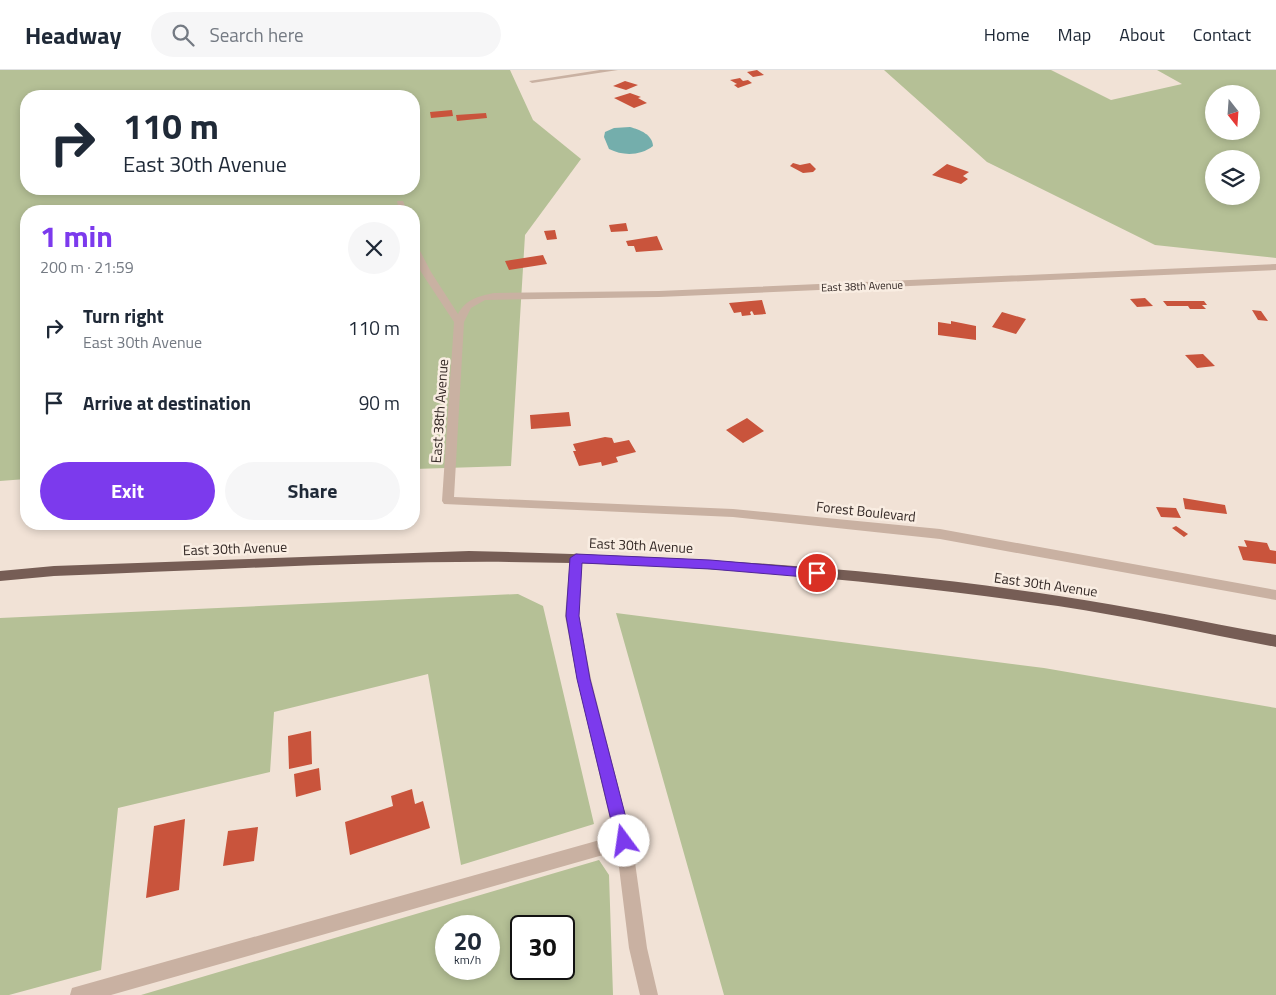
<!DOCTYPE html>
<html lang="en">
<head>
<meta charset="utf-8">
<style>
	:root { --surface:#fff; --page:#f6f6f7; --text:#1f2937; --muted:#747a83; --line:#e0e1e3; --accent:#7c3aed }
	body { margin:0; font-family:"Titillium Web",sans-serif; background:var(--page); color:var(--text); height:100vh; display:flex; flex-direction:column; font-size:19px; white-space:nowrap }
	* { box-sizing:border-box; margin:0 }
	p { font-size:16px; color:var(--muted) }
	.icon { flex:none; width:28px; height:28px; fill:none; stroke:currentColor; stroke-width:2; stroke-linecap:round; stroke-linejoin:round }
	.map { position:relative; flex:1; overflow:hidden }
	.panel { position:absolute; left:20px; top:135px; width:400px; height:325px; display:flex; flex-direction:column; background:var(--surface); border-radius:20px; box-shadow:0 2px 8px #0003 }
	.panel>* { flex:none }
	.hud { position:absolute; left:20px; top:20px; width:400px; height:105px; border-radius:20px; box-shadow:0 2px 8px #0003; background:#fff; color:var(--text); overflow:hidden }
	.needle { width:32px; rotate:163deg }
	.tools { position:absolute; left:1205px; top:15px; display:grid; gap:10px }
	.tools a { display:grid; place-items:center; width:55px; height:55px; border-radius:50%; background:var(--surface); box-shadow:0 2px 8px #0003; font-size:25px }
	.speed { position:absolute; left:435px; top:845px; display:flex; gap:10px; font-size:25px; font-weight:700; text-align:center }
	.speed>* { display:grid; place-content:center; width:65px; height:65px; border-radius:50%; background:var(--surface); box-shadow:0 2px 8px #0003; line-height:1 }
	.speed small { font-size:12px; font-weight:400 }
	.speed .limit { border:2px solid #111; border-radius:8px; background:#fff; color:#111 }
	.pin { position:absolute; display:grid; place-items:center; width:42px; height:42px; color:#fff; margin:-21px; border:2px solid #fff; border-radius:50%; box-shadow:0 1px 5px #0007 }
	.me { position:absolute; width:55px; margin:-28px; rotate:346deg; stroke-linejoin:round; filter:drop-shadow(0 0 4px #0008) }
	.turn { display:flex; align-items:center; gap:18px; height:105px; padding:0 20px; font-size:22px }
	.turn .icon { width:65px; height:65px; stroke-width:2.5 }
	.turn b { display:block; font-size:35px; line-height:42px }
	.round { display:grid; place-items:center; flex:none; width:52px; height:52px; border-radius:26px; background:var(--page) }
	.head { display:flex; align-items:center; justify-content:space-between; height:85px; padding:0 20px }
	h1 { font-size:30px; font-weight:700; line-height:38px; color:var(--accent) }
	.primary-button { display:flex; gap:10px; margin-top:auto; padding:10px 20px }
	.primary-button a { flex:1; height:58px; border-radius:30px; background:var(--accent); color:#fff; font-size:20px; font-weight:700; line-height:58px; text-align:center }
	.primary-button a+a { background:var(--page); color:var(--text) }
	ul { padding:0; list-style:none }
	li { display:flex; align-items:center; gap:15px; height:75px; padding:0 20px }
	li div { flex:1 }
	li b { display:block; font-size:19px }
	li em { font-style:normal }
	header { display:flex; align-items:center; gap:30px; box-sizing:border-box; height:70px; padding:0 25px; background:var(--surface); border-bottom:1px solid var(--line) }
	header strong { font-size:24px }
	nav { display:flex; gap:28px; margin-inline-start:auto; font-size:18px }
	.search { width:350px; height:45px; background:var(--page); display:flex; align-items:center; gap:12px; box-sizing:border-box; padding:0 18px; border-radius:28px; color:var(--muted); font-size:19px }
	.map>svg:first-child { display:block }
	.green { fill:#b5c096; fill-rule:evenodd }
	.water { fill:#74aeac }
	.building { fill:#c9543c }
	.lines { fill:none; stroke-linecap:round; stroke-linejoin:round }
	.minor { fill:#c9b1a2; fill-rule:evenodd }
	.major { fill:#765d55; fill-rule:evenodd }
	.route { fill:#7c3aed; stroke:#51269a }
	.labels { text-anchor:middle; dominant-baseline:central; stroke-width:5; stroke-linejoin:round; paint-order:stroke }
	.far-street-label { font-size:11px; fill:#332825; stroke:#f9ede2 }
	.street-label { font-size:14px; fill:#332825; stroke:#f9ede2 }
</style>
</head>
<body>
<header>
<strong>Headway</strong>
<div class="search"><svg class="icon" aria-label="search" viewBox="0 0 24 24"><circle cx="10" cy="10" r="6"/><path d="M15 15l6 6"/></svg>Search here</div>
<nav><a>Home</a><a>Map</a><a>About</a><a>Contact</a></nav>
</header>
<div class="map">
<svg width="1276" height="925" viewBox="0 0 1276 925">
	<rect width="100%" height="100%" fill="#f1e2d6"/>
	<path class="green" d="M0,0H510L533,50L581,89L525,165L511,396L414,399V141H26V409L0,411ZM26,26H414V119H26Z
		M884,0H1051L1111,30L1182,14L1157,0H1276V188L1155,175L987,92ZM1214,24H1251V61H1214ZM1214,89H1251V126H1214Z
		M518,524L543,536L594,754L461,795L428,604L274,642L270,702L118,738L101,900L9,925H0V548Z
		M616,543L1044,598L1276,638V925H724Z
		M599,790L609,805L613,925H141ZM489,856V899H446V856ZM564,856V899H521V856Z"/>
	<path class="water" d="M630,57C640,60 652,64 653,76C640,86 623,86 609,79L604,67L605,62L614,58Z"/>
	<path class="building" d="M757,0L764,5L753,7L747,2Z
		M740,8L743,11L748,10L752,13L738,18L734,15L737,14L730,10Z
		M625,11L638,15L626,20L613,16Z
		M630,23L641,27L638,28L647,33L634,38L614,28Z
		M452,40L453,46L431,48L430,42Z
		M486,43L487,48L457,51L456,45Z
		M793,93L800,95L810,93L816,99L813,102L803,103L790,96Z
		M947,94L969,102L963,106L968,109L961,114L932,105Z
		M626,153L628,161L611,162L609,155Z
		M555,160L557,169L547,170L544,161Z
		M657,166L663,180L636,182L634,176H628L626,171Z
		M543,185L547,194L509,200L505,191Z
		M1145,228L1153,236L1137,237L1130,229Z
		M762,230L766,244L754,245L752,241L750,242L751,245L742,246L741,242L734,243L729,233Z
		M1163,231H1204L1207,235H1202L1206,239H1190L1188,236H1167Z
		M1252,240L1261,241L1268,251L1258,250Z
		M1002,242L1026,249L1016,264L992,257Z
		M951,251L976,256V270L938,265V252L951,254Z
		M1203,284L1215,296L1197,298L1185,285Z
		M569,342L571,356L531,359L530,345Z
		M747,348L764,361L743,373L726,360Z
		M605,367L612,368L614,373L629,370L636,382L616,387L618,392L602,396L601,392L579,396L573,381H576L573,374Z
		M1183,428L1225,435L1227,444L1185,439Z
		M1156,437L1176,438L1181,448L1161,447Z
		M1176,456L1188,464L1184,467L1172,458Z
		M1244,470L1267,473L1270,480L1276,481V494L1243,490L1238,476L1247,477Z
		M311,661L312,694L289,699L288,666Z
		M319,698L321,720L296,727L294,704Z
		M412,719L415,734L423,731L430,758L350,785L345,752L393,736L391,726Z
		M185,749L179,820L146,828L154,756Z
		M258,757L254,791L223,796L228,761Z"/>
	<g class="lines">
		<path class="minor" d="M600,0H618L532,13L529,11Z
			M397,131H403L407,141H399Z
			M414,174L418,177L431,202L458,244C466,229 479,226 494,223L659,221L1276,194V200L659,227L485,230L471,238L464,252L454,427L733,439L940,459L1276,520V530L940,469L733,447L444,434L442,431L454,252L421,202L414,186Z
			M576,483L581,485L582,488L579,546L591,609L632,771L647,878L658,925H640L629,878L617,781L111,925H70L72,918L79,916L614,766L577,609L565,546L570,488L571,485Z"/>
		<path class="major" d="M469,481C666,485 864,496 1059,526C1132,537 1204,552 1276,565V577C1203,563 1131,547 1058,536C898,513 733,497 572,493C400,488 226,500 54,506L0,511V501L54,496Z"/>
	</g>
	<path class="route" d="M576,484L710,490L817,499L823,503L817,508L710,499L582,493L579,546L590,609L632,771L629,776L624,779L619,776L616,771L577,609L566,546L570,488Z"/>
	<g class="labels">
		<g class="far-street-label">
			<text transform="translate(862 216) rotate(-2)">East 38th Avenue</text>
		</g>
		<g class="street-label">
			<text transform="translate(439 341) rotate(-86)">East 38th Avenue</text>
			<text transform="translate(866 441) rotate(6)">Forest Boulevard</text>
			<text transform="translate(641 475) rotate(3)">East 30th Avenue</text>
			<text transform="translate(235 478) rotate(-2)">East 30th Avenue</text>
			<text transform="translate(1046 514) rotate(8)">East 30th Avenue</text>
		</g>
	</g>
</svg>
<div class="tools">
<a><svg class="needle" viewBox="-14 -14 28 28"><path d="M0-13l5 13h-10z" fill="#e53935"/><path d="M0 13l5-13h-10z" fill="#747a83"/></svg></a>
<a><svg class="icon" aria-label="layers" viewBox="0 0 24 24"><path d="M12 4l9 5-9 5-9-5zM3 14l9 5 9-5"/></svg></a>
</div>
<div class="speed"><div>20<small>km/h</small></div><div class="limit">30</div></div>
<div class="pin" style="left:817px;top:503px;background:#d93025"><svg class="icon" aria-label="arrive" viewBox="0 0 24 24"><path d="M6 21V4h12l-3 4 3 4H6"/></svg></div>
<svg class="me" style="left:624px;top:771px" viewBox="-20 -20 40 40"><circle r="19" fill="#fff"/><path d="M0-13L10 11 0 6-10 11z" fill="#7c3aed"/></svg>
<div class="hud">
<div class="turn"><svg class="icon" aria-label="right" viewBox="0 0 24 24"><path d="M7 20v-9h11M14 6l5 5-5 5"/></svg><div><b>110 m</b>East 30th Avenue</div></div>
</div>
<section class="panel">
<div class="head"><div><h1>1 min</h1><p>200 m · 21:59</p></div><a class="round"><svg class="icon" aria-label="close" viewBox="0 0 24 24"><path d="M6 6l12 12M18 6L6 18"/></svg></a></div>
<ul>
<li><svg class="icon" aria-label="right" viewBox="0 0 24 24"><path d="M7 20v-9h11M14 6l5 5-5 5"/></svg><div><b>Turn right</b><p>East 30th Avenue</p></div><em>110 m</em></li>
<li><svg class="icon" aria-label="arrive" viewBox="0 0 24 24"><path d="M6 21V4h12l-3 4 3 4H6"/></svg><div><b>Arrive at destination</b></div><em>90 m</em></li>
</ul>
<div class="primary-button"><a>Exit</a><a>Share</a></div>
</section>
</div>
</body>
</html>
